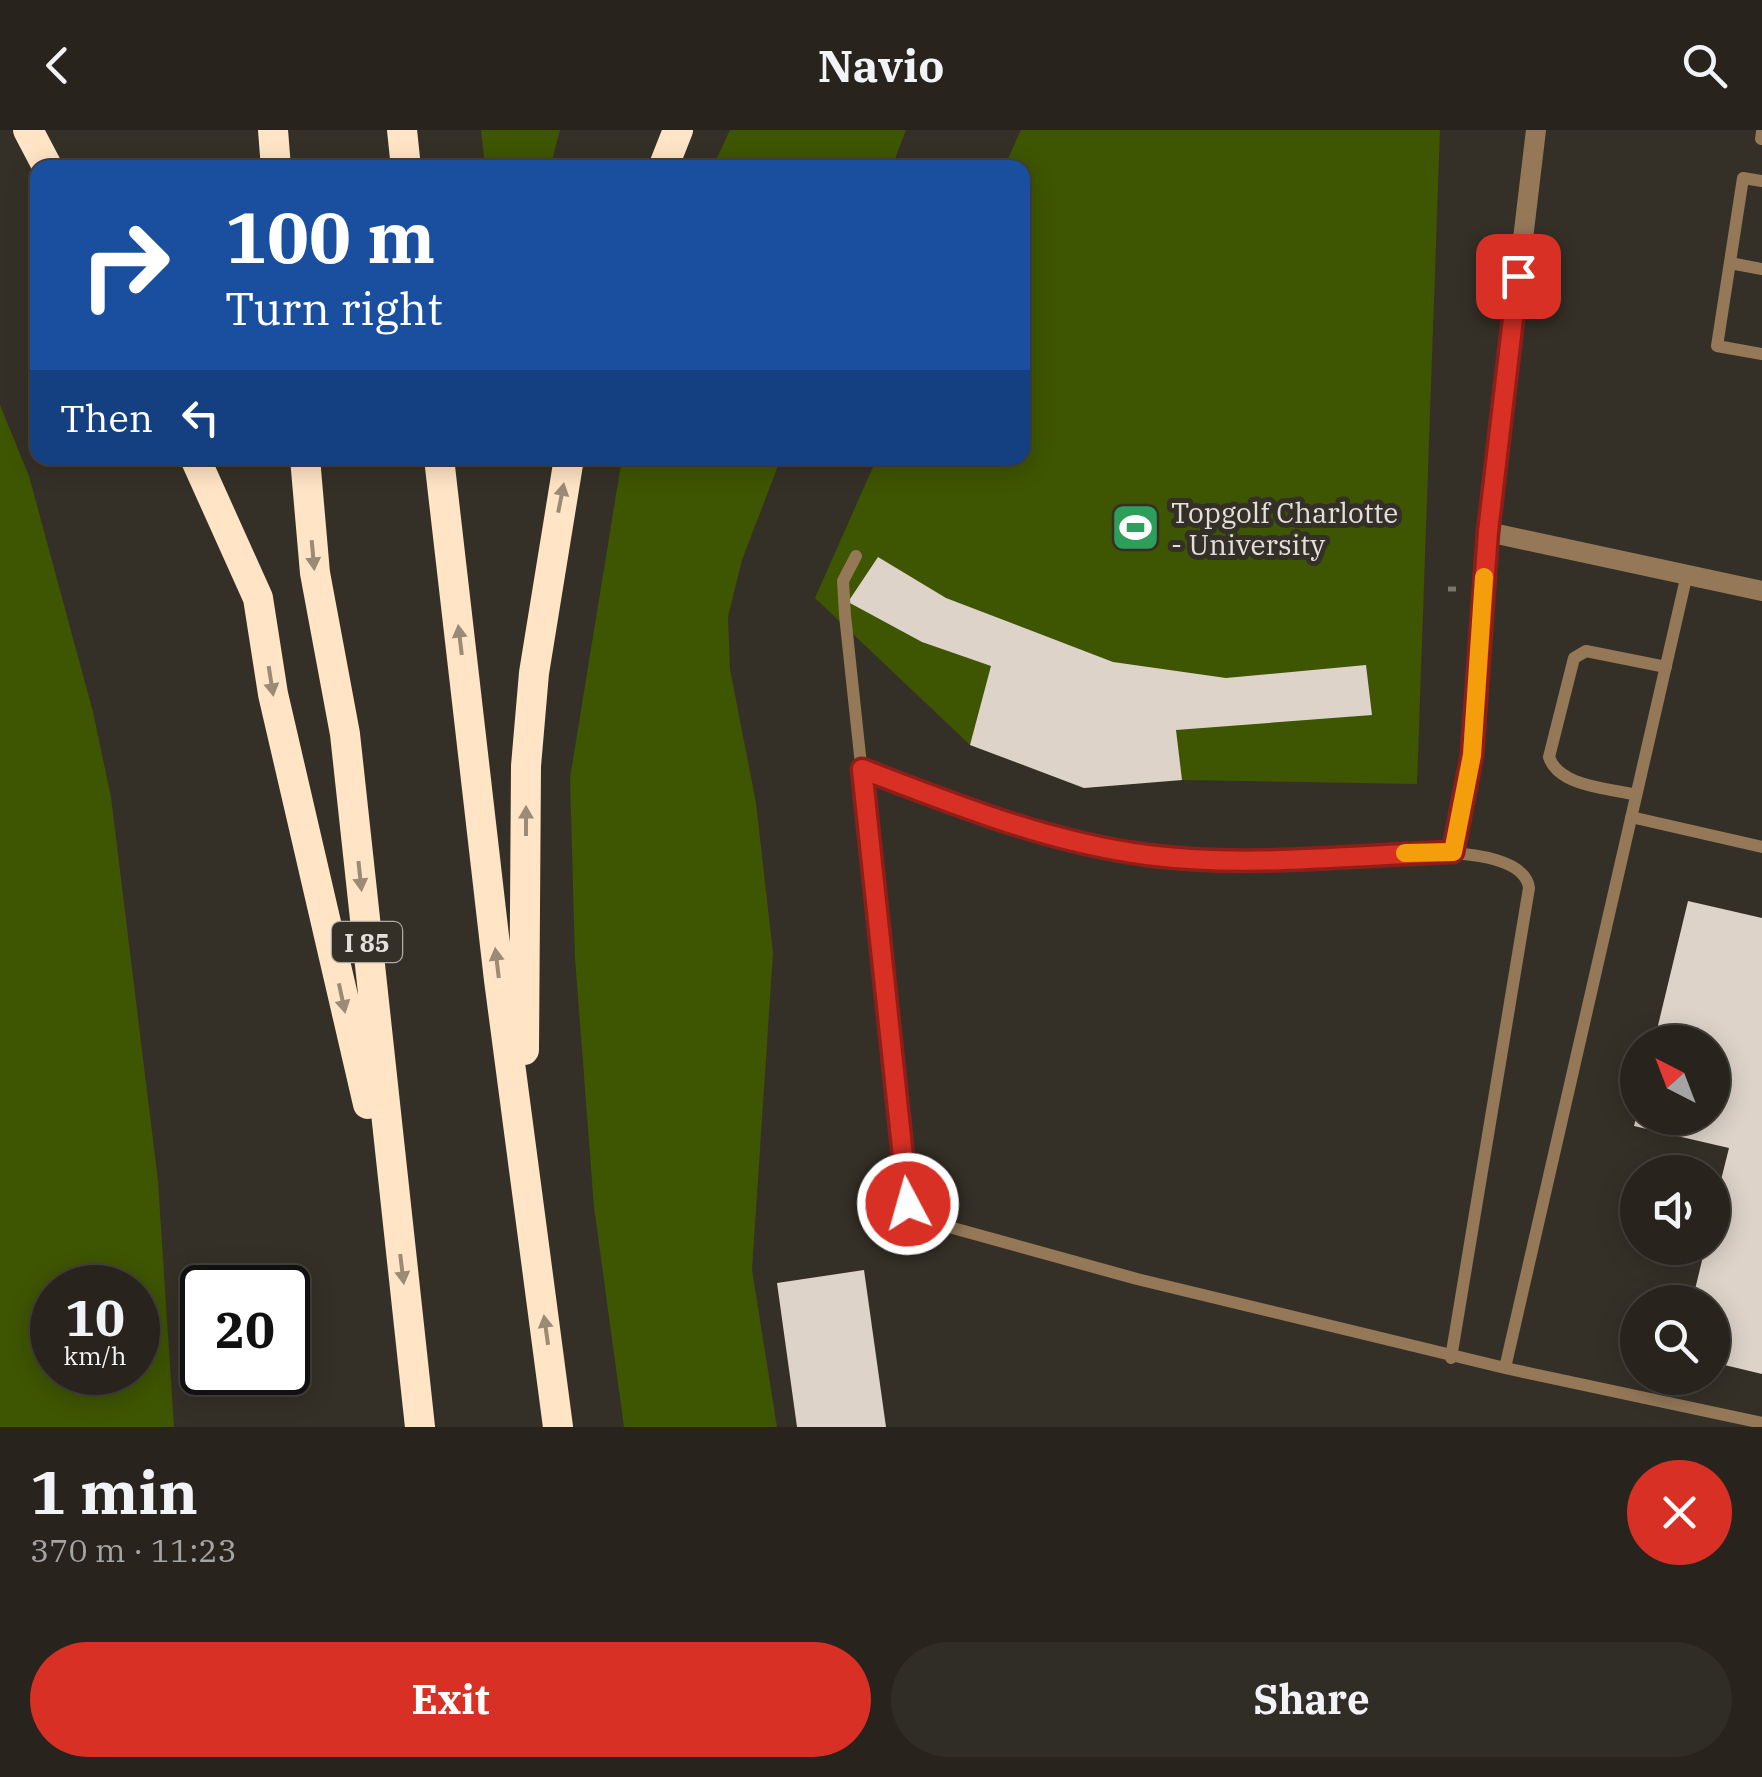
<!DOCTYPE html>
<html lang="en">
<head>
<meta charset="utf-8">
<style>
	:root { --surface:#28241d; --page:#302c26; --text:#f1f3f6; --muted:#a5a4a4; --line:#44413b; --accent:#d93025 }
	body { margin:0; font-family:"IBM Plex Serif",serif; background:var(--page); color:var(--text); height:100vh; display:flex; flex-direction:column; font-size:38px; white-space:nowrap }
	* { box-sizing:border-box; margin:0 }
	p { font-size:32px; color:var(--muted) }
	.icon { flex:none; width:55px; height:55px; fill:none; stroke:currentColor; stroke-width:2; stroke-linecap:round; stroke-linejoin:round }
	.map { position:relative; height:1297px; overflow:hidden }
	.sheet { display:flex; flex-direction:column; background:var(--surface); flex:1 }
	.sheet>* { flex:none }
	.banner { position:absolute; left:30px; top:30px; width:1000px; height:305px; border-radius:20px; box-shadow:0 5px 25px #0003,0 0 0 2px var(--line); background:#1a4fa0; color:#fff; overflow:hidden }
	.needle { width:65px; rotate:318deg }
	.tools { position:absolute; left:1620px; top:895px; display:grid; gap:20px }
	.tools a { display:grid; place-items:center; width:110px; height:110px; border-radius:50%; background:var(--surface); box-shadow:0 5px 25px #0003,0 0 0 2px var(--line); font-size:50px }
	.speed { position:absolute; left:30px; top:1135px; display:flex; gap:20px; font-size:50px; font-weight:700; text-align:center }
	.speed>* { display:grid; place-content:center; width:130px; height:130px; border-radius:50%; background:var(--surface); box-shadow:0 5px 25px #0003,0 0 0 2px var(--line); line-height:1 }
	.speed small { font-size:25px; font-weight:400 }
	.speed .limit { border:5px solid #111; border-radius:15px; background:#fff; color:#111 }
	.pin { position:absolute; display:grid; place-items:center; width:85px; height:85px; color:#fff; margin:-42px; border-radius:20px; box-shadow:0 5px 15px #0006 }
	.me { position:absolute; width:110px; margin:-55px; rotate:354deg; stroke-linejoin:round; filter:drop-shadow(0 0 8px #0008) }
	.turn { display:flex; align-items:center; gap:35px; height:210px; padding:0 30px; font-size:45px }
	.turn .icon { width:130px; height:130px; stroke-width:2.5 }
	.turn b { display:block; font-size:70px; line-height:85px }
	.then { display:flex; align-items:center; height:95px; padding:0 30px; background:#0003; gap:20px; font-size:38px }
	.round { display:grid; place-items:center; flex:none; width:105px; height:105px; border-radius:52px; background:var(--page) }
	.summary { display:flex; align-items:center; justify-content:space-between; height:170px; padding:0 30px }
	h1 { font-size:60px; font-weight:700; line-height:75px }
	.action { display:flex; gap:20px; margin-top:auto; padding:20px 30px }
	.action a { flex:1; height:115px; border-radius:60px; background:var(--accent); color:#fff; font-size:40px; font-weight:700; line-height:115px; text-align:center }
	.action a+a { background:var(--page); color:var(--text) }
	header { display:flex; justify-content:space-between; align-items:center; height:130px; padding:0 30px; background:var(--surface); font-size:45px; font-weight:700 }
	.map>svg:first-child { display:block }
	.green { fill:#3e5502; fill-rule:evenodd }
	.building { fill:#ddd3c9 }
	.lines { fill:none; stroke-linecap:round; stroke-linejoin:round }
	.path { stroke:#79756d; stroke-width:5; stroke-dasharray:8 8; stroke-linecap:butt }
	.service { stroke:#947858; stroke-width:12 }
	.minor { stroke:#947858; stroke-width:20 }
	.motorway { stroke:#ffe4c5; stroke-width:30 }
	.oneway { fill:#9a8a76 }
	.route-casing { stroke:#8d1f18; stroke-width:25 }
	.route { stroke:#d93025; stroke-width:18 }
	.slow { stroke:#f59e0b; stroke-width:18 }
	.labels { text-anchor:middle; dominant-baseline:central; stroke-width:10; stroke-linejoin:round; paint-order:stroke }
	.shield { fill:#353027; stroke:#afaba4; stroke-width:2.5 }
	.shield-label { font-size:25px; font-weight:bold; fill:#e3e0da }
	.poi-label { font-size:28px; fill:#e3e0da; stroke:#353027; text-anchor:start }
</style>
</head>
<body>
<header><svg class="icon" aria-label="back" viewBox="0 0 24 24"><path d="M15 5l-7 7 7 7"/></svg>Navio<svg class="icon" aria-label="search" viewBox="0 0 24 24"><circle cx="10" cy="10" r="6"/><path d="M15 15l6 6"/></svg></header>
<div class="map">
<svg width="1762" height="1297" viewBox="0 0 1762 1297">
	<rect width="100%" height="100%" fill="#353027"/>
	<path class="green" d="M481,0H560L550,38L485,37Z
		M730,0H906L892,37H713Z
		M1021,0H1440L1417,654L1182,650L1084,658L970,615L815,468L877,328H1022V38L1004,37Z
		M0,275L29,346L93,582L111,667L158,1051L174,1297H0ZM52,1158H138V1242H52Z
		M622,328H781L742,430L728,487L730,539L756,673L773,823L752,1140L777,1297H624L594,1077L575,828L570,648Z"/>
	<path class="building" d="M878,427L946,468L1113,532L1226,548L1366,535L1372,585L1176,600L1182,650L1084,658L970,615L991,536L922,512L848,472Z
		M1688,771L1762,788V1244L1712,1232V1172H1692L1705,1118H1712V1086L1729,1018L1634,996L1636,988H1712V912H1654Z
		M864,1140L886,1297H797L777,1153Z"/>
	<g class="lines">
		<path class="path" d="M1448,459H1462"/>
		<path class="service" d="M1761,9L1762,2
			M1762,51L1743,48L1717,216L1762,224
			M1730,133L1762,139
			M856,426L843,451L845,485L908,1075L913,1087L1137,1149L1505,1238
			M1687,444L1505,1238L1762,1293
			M862,639C913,658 965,683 1018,698C1112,725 1206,732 1303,728C1346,726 1522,704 1529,758L1451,1228
			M1636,665C1609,658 1559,657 1549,627L1574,528L1586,521L1666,537
			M1631,687L1762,717"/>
		<path class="minor" d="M1488,402L1762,461
			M1453,722L1472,625L1488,402L1536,0"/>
		<path class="motorway" d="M28,0L48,38
			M273,0L276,38
			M402,0L406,38
			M663,38L678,0
			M195,328L258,468L273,564L368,974
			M305,328L315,443L345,604L420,1297
			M439,328L499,850L558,1297
			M524,920L526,636L534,543L569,328"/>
	</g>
	<defs><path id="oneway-solid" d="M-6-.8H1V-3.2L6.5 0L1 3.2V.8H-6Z" transform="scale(2.5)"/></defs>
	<g class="oneway">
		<use href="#oneway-solid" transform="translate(561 368) rotate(-79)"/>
		<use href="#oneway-solid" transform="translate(313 425) rotate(85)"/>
		<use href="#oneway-solid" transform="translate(460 510) rotate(-97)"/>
		<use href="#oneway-solid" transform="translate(271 551) rotate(81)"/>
		<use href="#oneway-solid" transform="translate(526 691) rotate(-90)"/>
		<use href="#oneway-solid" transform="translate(360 746) rotate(84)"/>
		<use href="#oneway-solid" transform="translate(497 833) rotate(-97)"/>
		<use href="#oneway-solid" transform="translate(342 868) rotate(78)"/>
		<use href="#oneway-solid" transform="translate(402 1139) rotate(83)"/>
		<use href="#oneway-solid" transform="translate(546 1200) rotate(-98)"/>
	</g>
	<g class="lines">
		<defs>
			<path id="route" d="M908,1074L862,639C956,675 1047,712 1147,725C1247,738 1352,725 1453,722L1472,625L1488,402L1518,146"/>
		</defs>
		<use href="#route" class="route-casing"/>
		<use href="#route" class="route"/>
		<path class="slow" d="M1405,723L1453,722L1472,625L1484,447"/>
	</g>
	<defs>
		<symbol id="stadium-square" viewBox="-11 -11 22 22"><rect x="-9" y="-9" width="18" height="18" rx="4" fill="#2e9e5b" stroke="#353027"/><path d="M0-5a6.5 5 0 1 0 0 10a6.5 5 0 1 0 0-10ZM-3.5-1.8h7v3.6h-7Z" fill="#fff"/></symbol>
	</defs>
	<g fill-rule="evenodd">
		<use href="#stadium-square" x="1108" y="370" width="55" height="55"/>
	</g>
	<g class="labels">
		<rect class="shield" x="332" y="792" width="70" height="40" rx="8"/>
		<g class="shield-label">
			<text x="367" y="812">I 85</text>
		</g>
		<g class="poi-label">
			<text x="1171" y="382">Topgolf Charlotte<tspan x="1171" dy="32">- University</tspan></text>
		</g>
	</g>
</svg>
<div class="tools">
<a><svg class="needle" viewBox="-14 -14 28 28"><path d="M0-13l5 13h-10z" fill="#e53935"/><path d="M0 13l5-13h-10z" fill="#a5a4a4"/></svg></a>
<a><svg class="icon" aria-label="sound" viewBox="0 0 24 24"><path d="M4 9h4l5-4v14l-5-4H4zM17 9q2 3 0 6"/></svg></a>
<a><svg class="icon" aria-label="search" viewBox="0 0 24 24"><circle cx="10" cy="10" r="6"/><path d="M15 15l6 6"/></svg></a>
</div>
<div class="speed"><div>10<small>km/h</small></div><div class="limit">20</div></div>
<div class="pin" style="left:1518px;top:146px;background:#d93025"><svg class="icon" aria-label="arrive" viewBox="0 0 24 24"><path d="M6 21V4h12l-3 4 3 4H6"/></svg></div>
<svg class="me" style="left:908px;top:1074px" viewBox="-20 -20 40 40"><circle r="17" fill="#d93025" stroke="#fff" stroke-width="3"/><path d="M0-11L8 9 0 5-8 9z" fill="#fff"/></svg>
<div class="banner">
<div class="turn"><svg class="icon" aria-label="right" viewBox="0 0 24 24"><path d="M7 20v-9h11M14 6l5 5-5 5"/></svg><div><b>100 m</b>Turn right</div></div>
<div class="then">Then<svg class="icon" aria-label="left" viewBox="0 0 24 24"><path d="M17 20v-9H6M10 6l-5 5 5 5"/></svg></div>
</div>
</div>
<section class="sheet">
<div class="summary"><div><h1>1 min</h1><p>370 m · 11:23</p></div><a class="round" style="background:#d93025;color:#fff"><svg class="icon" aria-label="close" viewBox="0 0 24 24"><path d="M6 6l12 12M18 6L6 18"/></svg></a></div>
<div class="action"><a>Exit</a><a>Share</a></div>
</section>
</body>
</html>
